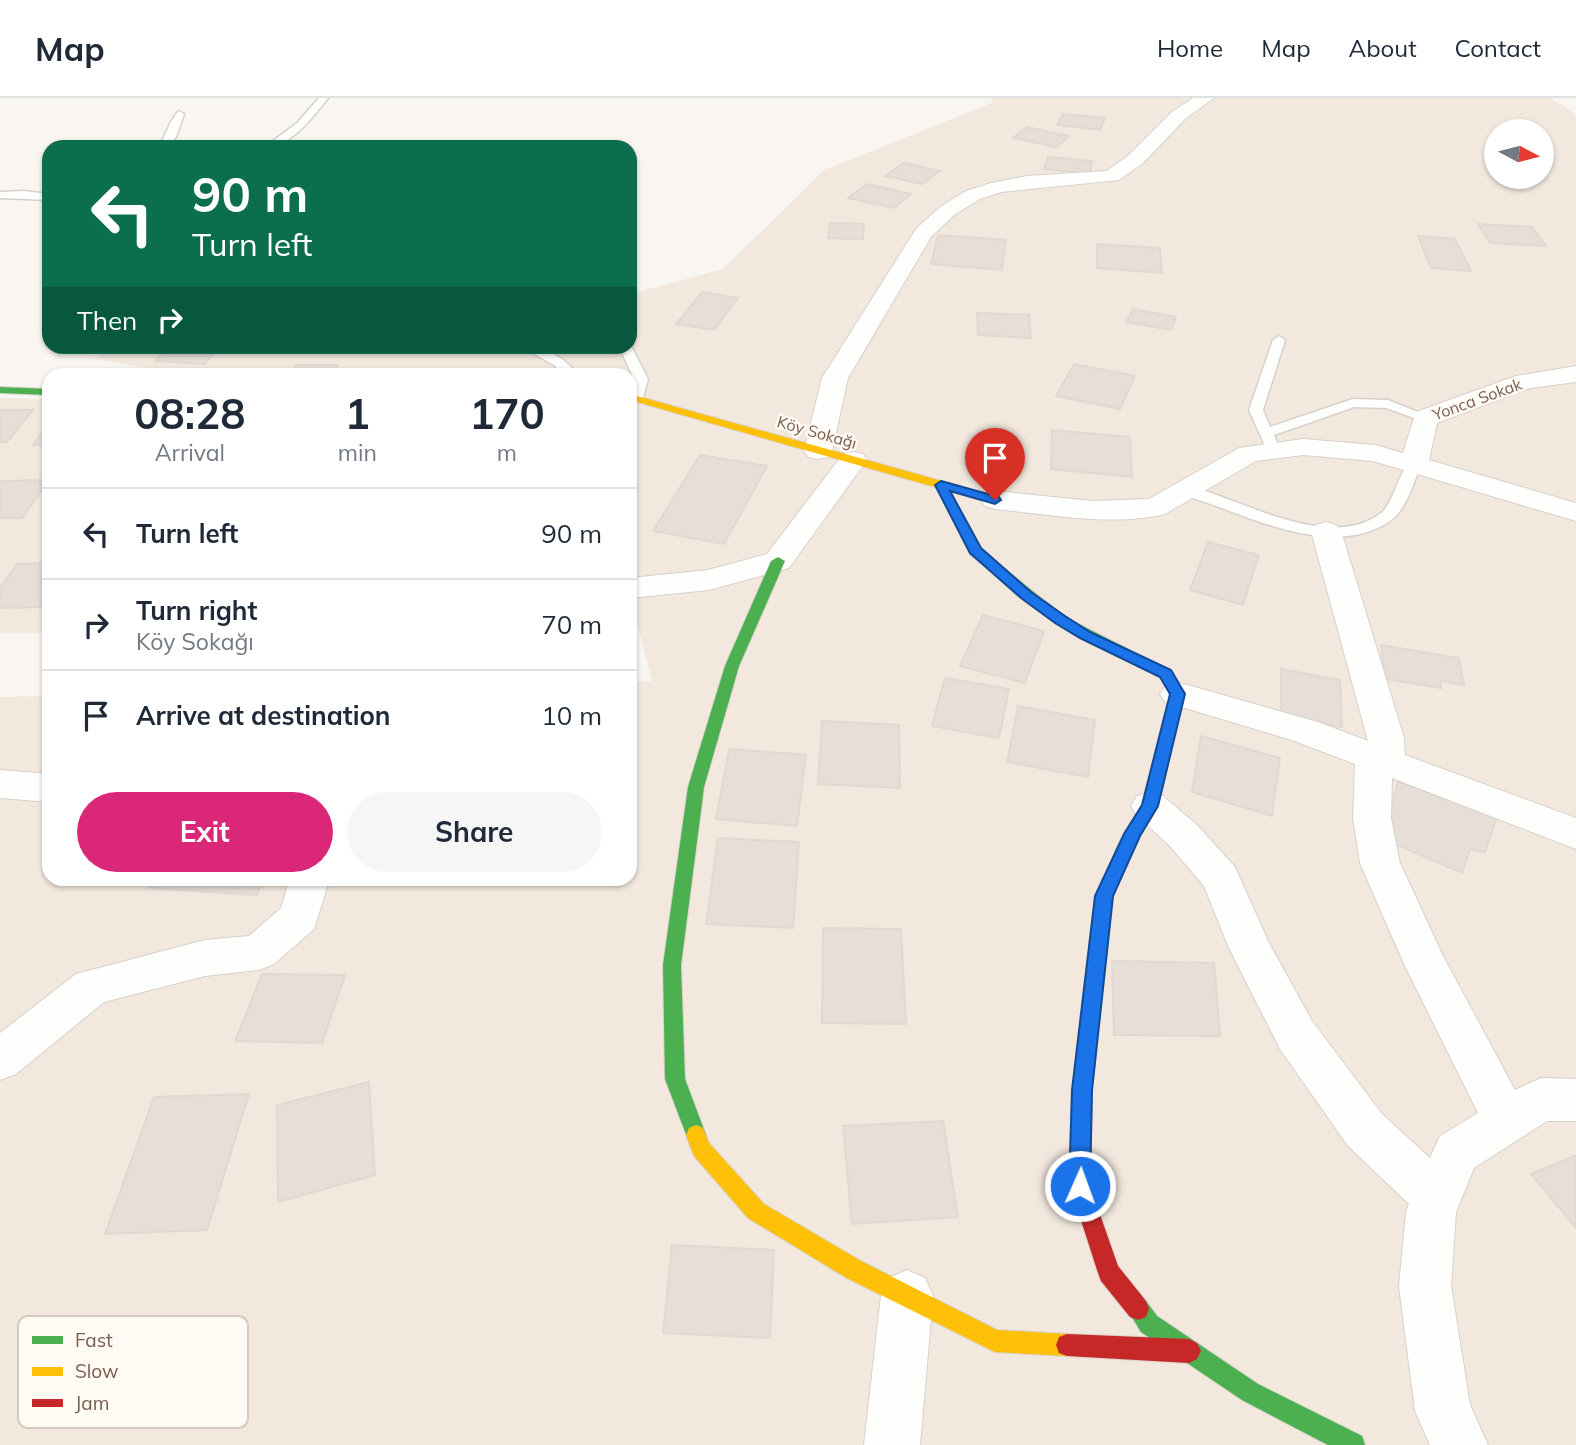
<!DOCTYPE html>
<html lang="en">
<head>
<meta charset="utf-8">
<style>
	:root { --surface:#fff; --page:#f6f6f7; --text:#1f2937; --muted:#747a83; --line:#e0e1e3; --accent:#db2777 }
	body { margin:0; font-family:Mulish,sans-serif; background:var(--page); color:var(--text); height:100vh; display:flex; flex-direction:column; font-size:26px; white-space:nowrap }
	* { box-sizing:border-box; margin:0 }
	p { font-size:23px; color:var(--muted) }
	.icon { flex:none; width:38px; height:38px; fill:none; stroke:currentColor; stroke-width:2; stroke-linecap:round; stroke-linejoin:round }
	.map { position:relative; flex:1; overflow:hidden }
	.sheet { position:absolute; left:42px; top:270px; width:595px; height:518px; display:flex; flex-direction:column; background:var(--surface); border-radius:21px; box-shadow:0 2px 5px #0004 }
	.sheet>* { flex:none }
	.banner { position:absolute; left:42px; top:42px; width:595px; height:214px; border-radius:21px; box-shadow:0 2px 5px #0004; background:#0b6e4f; color:#fff; overflow:hidden }
	.needle { width:46px; rotate:97deg }
	.buttons { position:absolute; left:1484px; top:21px; display:grid; gap:14px }
	.buttons a { display:grid; place-items:center; width:70px; height:70px; border-radius:50%; background:var(--surface); box-shadow:0 2px 5px #0004; font-size:35px }
	.pin { position:absolute; display:grid; place-items:center; width:60px; height:60px; color:#fff; margin:-72px -30px; border-radius:50% 50% 50% 0; rotate:-45deg; box-shadow:0 0 7px #0007 }
	.pin .icon { rotate:45deg }
	.me { position:absolute; width:77px; margin:-38px; rotate:2deg; stroke-linejoin:round; filter:drop-shadow(0 0 5px #0008) }
	.turn { display:flex; align-items:center; gap:24px; height:147px; padding:0 35px; font-size:32px }
	.turn .icon { width:91px; height:91px; stroke-width:2.5 }
	.turn b { display:block; font-size:49px; line-height:60px }
	.then { display:flex; align-items:center; height:66px; padding:0 35px; background:#0003; gap:14px; font-size:26px }
	.eta { display:flex; justify-content:space-evenly; align-items:center; height:119px; text-align:center }
	.eta b { font-size:42px; font-weight:700; line-height:49px }
	.cta { display:flex; gap:14px; margin-top:auto; padding:14px 35px }
	.cta a { flex:1; height:80px; border-radius:42px; background:var(--accent); color:#fff; font-size:28px; font-weight:700; line-height:80px; text-align:center }
	.cta a+a { background:var(--page); color:var(--text) }
	ul { padding:0; list-style:none }
	li { display:flex; align-items:center; gap:21px; height:91px; padding:0 35px; border-top:2px solid var(--line) }
	li div { flex:1 }
	li b { display:block; font-size:26px }
	li em { font-style:normal }
	header { display:flex; align-items:center; gap:42px; box-sizing:border-box; height:98px; padding:0 35px; background:var(--surface); border-bottom:2px solid var(--line) }
	header strong { font-size:33px }
	nav { display:flex; gap:38px; margin-inline-start:auto; font-size:24px }
	.map>svg:first-child { display:block }
	.residential { fill:#f2e8de; fill-rule:evenodd }
	.building { fill:#e6ded7; stroke:#e2d8d2; stroke-width:2 }
	.lines { fill:none; stroke-linecap:round; stroke-linejoin:round }
	.lane-casing { stroke:#d7d1cb; stroke-width:3 }
	.street-casing { stroke:#d7d1cb; stroke-width:2 }
	.fast-casing { stroke:#d9d2cb; stroke-width:2 }
	.slow-casing { stroke:#d9d2cb; stroke-width:2 }
	.jam-casing { stroke:#d9d2cb; stroke-width:2 }
	.lane { fill:#fefefd; fill-rule:evenodd }
	.street { fill:#fefefd; fill-rule:evenodd }
	.fast { fill:#4caf50; fill-rule:evenodd }
	.slow { fill:#ffc107; fill-rule:evenodd }
	.jam { fill:#c62828; fill-rule:evenodd }
	.route { fill:#1a73e8; stroke:#114b97; stroke-width:2 }
	.labels { text-anchor:middle; dominant-baseline:central; stroke-width:5; stroke-linejoin:round; paint-order:stroke }
	.far-street-label { font-size:16px; fill:#7a5c4d; stroke:#fffaf3 }
	.key { fill:#fffaf3; stroke:#d7cbc1; stroke-width:2 }
	.key-label { font-size:19px; fill:#7a5c4d }
</style>
</head>
<body>
<header>
<strong>Map</strong>
<nav><a>Home</a><a>Map</a><a>About</a><a>Contact</a></nav>
</header>
<div class="map">
<svg width="1576" height="1347" viewBox="0 0 1576 1347">
	<rect width="100%" height="100%" fill="#f9f5f0"/>
	<path class="residential" d="M992,0H1551L1576,17V1347H0V599L49,598V780H630V584L652,583L630,498V276H183L94,261L110,248H630V196L723,171L824,72L992,5ZM1496,33H1542V79H1496Z
		M0,300L49,301V535H0Z"/>
	<path class="building" d="M1063,16L1105,20L1100,32L1057,27Z
		M1027,29L1069,38L1056,49L1013,40Z
		M1048,59L1092,63L1090,76L1044,71Z
		M904,65L940,73L922,86L885,78Z
		M867,86L911,96L894,110L848,100Z
		M830,125L864,126L863,141L828,140Z
		M1478,126L1532,129L1546,148L1490,145Z
		M938,137L1006,142L1002,172L931,166Z
		M1418,138L1455,141L1471,173L1431,170Z
		M1097,146L1160,150L1162,175L1097,170Z
		M702,194L738,200L714,232L676,226Z
		M1133,211L1176,219L1171,232L1126,224Z
		M977,215L1029,217L1031,240L978,237Z
		M169,248H220L205,266L155,263Z
		M1074,266L1135,278L1120,311L1056,298Z
		M296,267H338L333,276H291Z
		M0,312H33L7,344H0Z
		M49,326V346L33,347Z
		M1052,332L1130,339L1132,379L1051,371Z
		M700,357L767,368L724,446L653,433Z
		M49,382L22,420H0V383Z
		M1208,444L1259,457L1243,507L1190,492Z
		M49,465V503L45,509L0,510V490L17,466Z
		M983,517L1044,533L1025,585L960,568Z
		M1381,547L1459,560L1464,587L1440,583L1441,590L1385,581Z
		M1281,571L1340,582L1342,629L1281,618Z
		M945,580L1009,591L999,640L932,628Z
		M1018,608L1095,622L1088,679L1007,664Z
		M822,623L899,627L900,690L818,686Z
		M1201,638L1280,660L1272,718L1192,694Z
		M729,651L806,657L797,728L716,721Z
		M1398,684L1497,719L1485,754L1470,751L1462,775L1381,740Z
		M718,740L799,744L793,830L706,826Z
		M154,780H264L257,797L149,790Z
		M823,830L901,831L906,926L822,925Z
		M1112,863L1214,865L1220,938L1114,937Z
		M262,876L345,877L322,945L235,943Z
		M369,984L375,1077L278,1104L277,1007Z
		M249,996L207,1132L105,1136L154,999Z
		M943,1023L958,1119L852,1126L843,1028Z
		M1576,1057V1130L1531,1076Z
		M672,1147L774,1152L770,1240L663,1235Z"/>
	<g class="lines">
		<defs>
			<path id="lane" d="M319,0H328C313,19 291,49 265,49L297,25Z
				M179,13L184,16L176,39L168,49H158C166,39 170,20 179,13Z
				M24,93L49,96V102L0,100V94Z
				M1279,238L1285,242L1263,312L1270,329L1353,301L1388,302L1432,320L1425,324L1386,310L1354,309L1274,337L1278,347L1271,351L1266,350L1249,312L1273,242Z
				M630,246L648,281L643,300L636,304L630,301L634,281L619,248H630Z
				M520,248C543,248 562,257 577,276H563L554,267Z
				M1414,363L1421,367C1413,385 1407,411 1390,423C1341,457 1269,428 1219,409C1207,404 1189,401 1181,392L1188,388C1242,401 1327,454 1380,416C1395,405 1399,367 1414,363Z"/>
			<path id="street" d="M1193,0H1214L1185,21L1143,65L1119,82L1001,94L980,101L954,117L931,139L848,280L832,353L828,359L818,361L808,359L804,353L822,280L916,131L940,109L966,93L991,85L1027,78L1107,73L1129,57L1172,14Z
				M1576,268V284L1530,290L1437,325L1429,362L1576,405V423L1373,363L1303,357L1256,363L1165,416C1113,429 1048,416 995,411L985,408L981,402L985,396L995,393L1093,403L1149,401L1239,350L1303,341L1375,347L1403,355L1416,314L1516,278Z
				M853,354L863,356L867,362L789,470L709,492L630,500V480L708,472L767,456L843,356Z
				M1326,424L1336,427L1341,433L1404,640L1405,657L1576,720V751L1392,680L1391,720L1400,765L1443,858L1515,992L1541,980L1576,981V1023H1547L1474,1070L1456,1114L1451,1188L1470,1307L1488,1347H1430L1415,1313L1399,1188L1406,1114L1409,1106L1348,1048L1280,951L1228,848L1204,788L1169,747L1137,718L1131,708L1137,698L1150,694L1163,698L1197,727L1235,769L1268,843L1312,923L1382,1016L1430,1060L1440,1038L1478,1015L1404,866L1360,765L1353,720L1355,666L1292,642L1165,604L1160,596L1165,588L1177,584L1318,624L1368,643L1311,433L1316,427Z
				M0,672L49,676V704L0,700Z
				M290,780H330L314,831L274,866L259,872L205,878L104,904L16,976L0,982V935L76,876L205,842L249,838L281,810Z
				M907,1172L925,1180L933,1198L920,1347H864L881,1198L889,1180Z"/>
			<path id="fast" d="M0,289L49,291V297L0,295Z
				M941,383L947,387L980,451L1065,519L1171,573L1184,596L1158,708L1139,737L1113,798L1092,992L1091,1043L1088,1050L1081,1053L1074,1050L1071,1043L1072,992L1095,798L1124,735L1142,707L1170,596L1161,579L1055,525L970,456L935,387Z
				M778,459L785,463L739,568L704,689L681,867L685,981L706,1037L703,1044L696,1047L689,1044L665,981L663,867L688,689L725,568L771,463Z
				M1138,1200L1146,1203L1157,1218L1258,1286L1362,1338L1365,1347H1328L1242,1302L1141,1234L1127,1211L1130,1203Z"/>
			<path id="slow" d="M630,296L999,399L1001,402L995,406L991,405L630,302Z
				M696,1027L703,1030L709,1045L764,1106L861,1163L997,1232L1067,1236L1075,1239L1078,1247L1075,1255L1067,1258L995,1254L845,1179L748,1120L694,1058L686,1037L689,1030Z"/>
			<path id="jam" d="M1081,1033L1088,1036L1091,1043L1090,1088L1118,1168L1146,1203L1149,1211L1146,1219L1138,1222L1130,1219L1101,1183L1098,1175L1070,1088L1071,1043L1074,1036Z
				M1067,1236L1189,1241L1197,1245L1201,1253L1197,1261L1189,1265L1067,1258L1059,1255L1056,1247L1059,1239Z"/>
		</defs>
		<use href="#lane" class="lane-casing"/>
		<use href="#street" class="street-casing"/>
		<use href="#fast" class="fast-casing"/>
		<use href="#slow" class="slow-casing"/>
		<use href="#jam" class="jam-casing"/>
		<use href="#lane" class="lane"/>
		<use href="#street" class="street"/>
		<use href="#fast" class="fast"/>
		<use href="#slow" class="slow"/>
		<use href="#jam" class="jam"/>
	</g>
	<path class="route" d="M941,383L999,399L1001,402L995,406L950,393L981,450L1031,494L1065,518L1090,534L1171,572L1185,596L1158,708L1140,738L1113,798L1092,992L1090,1088L1087,1096L1080,1099L1072,1096L1069,1088L1072,992L1095,798L1124,736L1142,707L1170,596L1160,579L1080,540L1055,525L1021,500L970,455L935,387Z"/>
	<g class="labels">
		<g class="far-street-label">
			<text transform="translate(1477 301) rotate(-20)">Yonca Sokak</text>
			<text transform="translate(817 334) rotate(16)">Köy Sokağı</text>
		</g>
	</g>
	<rect x="18" y="1218" width="230" height="112" rx="10" class="key"/>
	<rect x="32" y="1238" width="31" height="8" fill="#4caf50"/>
	<rect x="32" y="1269" width="31" height="9" fill="#ffc107"/>
	<rect x="32" y="1301" width="31" height="8" fill="#c62828"/>
	<g class="key-label">
		<text x="75" y="1249">Fast</text>
		<text x="75" y="1280">Slow</text>
		<text x="75" y="1312">Jam</text>
	</g>
</svg>
<div class="buttons">
<a><svg class="needle" viewBox="-14 -14 28 28"><path d="M0-13l5 13h-10z" fill="#e53935"/><path d="M0 13l5-13h-10z" fill="#747a83"/></svg></a>
</div>
<div class="pin" style="left:995px;top:402px;background:#d93025"><svg class="icon" aria-label="arrive" viewBox="0 0 24 24"><path d="M6 21V4h12l-3 4 3 4H6"/></svg></div>
<svg class="me" style="left:1080px;top:1088px" viewBox="-20 -20 40 40"><circle r="17" fill="#1a73e8" stroke="#fff" stroke-width="3"/><path d="M0-11L8 9 0 5-8 9z" fill="#fff"/></svg>
<div class="banner">
<div class="turn"><svg class="icon" aria-label="left" viewBox="0 0 24 24"><path d="M17 20v-9H6M10 6l-5 5 5 5"/></svg><div><b>90 m</b>Turn left</div></div>
<div class="then">Then<svg class="icon" aria-label="right" viewBox="0 0 24 24"><path d="M7 20v-9h11M14 6l5 5-5 5"/></svg></div>
</div>
<section class="sheet">
<div class="eta">
<div><b>08:28</b><p>Arrival</p></div>
<div><b>1</b><p>min</p></div>
<div><b>170</b><p>m</p></div>
</div>
<ul>
<li><svg class="icon" aria-label="left" viewBox="0 0 24 24"><path d="M17 20v-9H6M10 6l-5 5 5 5"/></svg><div><b>Turn left</b></div><em>90 m</em></li>
<li><svg class="icon" aria-label="right" viewBox="0 0 24 24"><path d="M7 20v-9h11M14 6l5 5-5 5"/></svg><div><b>Turn right</b><p>Köy Sokağı</p></div><em>70 m</em></li>
<li><svg class="icon" aria-label="arrive" viewBox="0 0 24 24"><path d="M6 21V4h12l-3 4 3 4H6"/></svg><div><b>Arrive at destination</b></div><em>10 m</em></li>
</ul>
<div class="cta"><a>Exit</a><a>Share</a></div>
</section>
</div>
</body>
</html>
